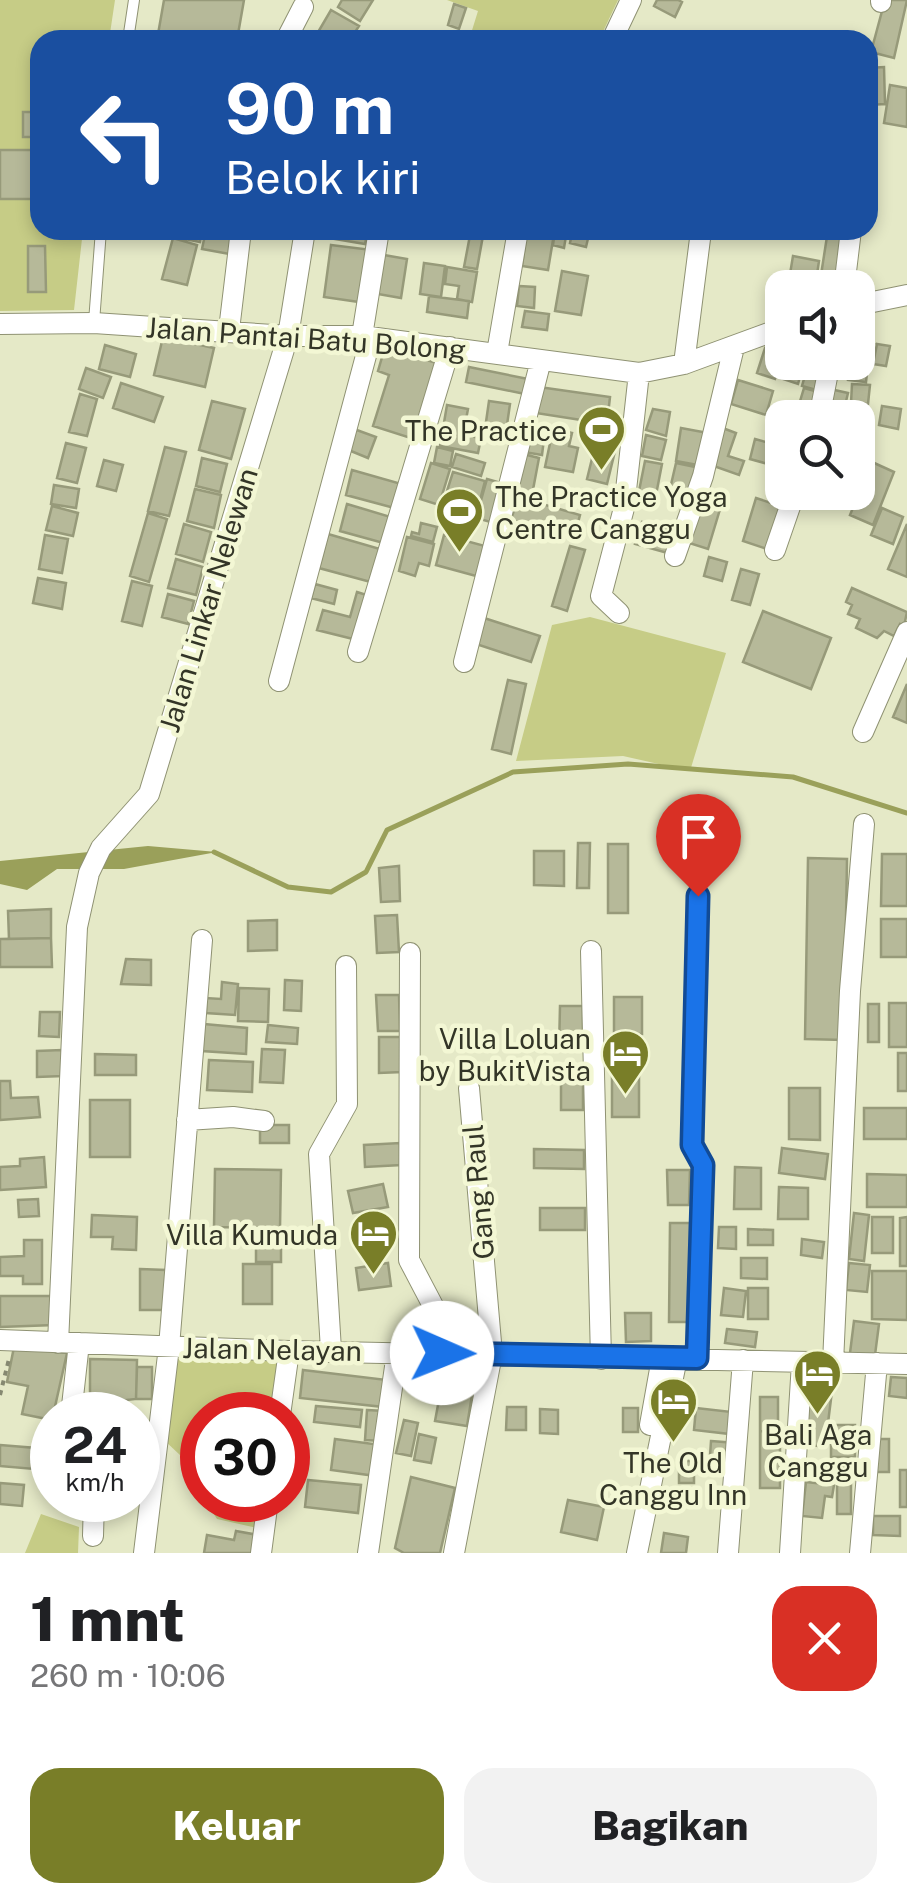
<!DOCTYPE html>
<html lang="id">
<head>
<meta charset="utf-8">
<style>
	:root { --surface:#fff; --page:#f2f2f2; --text:#202124; --muted:#757577; --accent:#797e28 }
	body { margin:0; font-family:"Public Sans",sans-serif; background:var(--page); color:var(--text); height:100vh; display:flex; flex-direction:column; font-size:38px; white-space:nowrap }
	* { box-sizing:border-box; margin:0 }
	p { font-size:32px; color:var(--muted) }
	.icon { flex:none; width:55px; height:55px; fill:none; stroke:currentColor; stroke-width:2; stroke-linecap:round; stroke-linejoin:round }
	.map { position:relative; height:1553px; overflow:hidden }
	.drawer { display:flex; flex-direction:column; background:var(--surface); flex:1 }
	.drawer>* { flex:none }
	.guide { position:absolute; left:30px; top:30px; width:848px; height:210px; border-radius:30px; box-shadow:0 5px 15px #0003; background:#1a4fa0; color:#fff; overflow:hidden }
	.controls { position:absolute; left:765px; top:270px; display:grid; gap:20px }
	.controls a { display:grid; place-items:center; width:110px; height:110px; border-radius:20px; background:var(--surface); box-shadow:0 5px 15px #0003; font-size:50px }
	.speed { position:absolute; left:30px; top:1392px; display:flex; gap:20px; font-size:50px; font-weight:700; text-align:center }
	.speed>* { display:grid; place-content:center; width:130px; height:130px; border-radius:50%; background:var(--surface); box-shadow:0 5px 15px #0003; line-height:1 }
	.speed small { font-size:25px; font-weight:400 }
	.speed .limit { border:15px solid #d22; background:#fff; color:#111 }
	.pin { position:absolute; display:grid; place-items:center; width:85px; height:85px; color:#fff; margin:-102px -42px; border-radius:50% 50% 50% 0; rotate:-45deg; box-shadow:0 0 10px #0007 }
	.pin .icon { rotate:45deg }
	.me { position:absolute; width:110px; margin:-55px; rotate:91deg; stroke-linejoin:round; filter:drop-shadow(0 0 8px #0008) }
	.turn { display:flex; align-items:center; gap:35px; height:210px; padding:0 30px; font-size:45px }
	.turn .icon { width:130px; height:130px; stroke-width:2.5 }
	.turn b { display:block; font-size:70px; line-height:85px }
	.round { display:grid; place-items:center; flex:none; width:105px; height:105px; border-radius:30px; background:var(--page) }
	.summary { display:flex; align-items:center; justify-content:space-between; height:170px; padding:0 30px }
	h1 { font-size:60px; font-weight:800; line-height:75px }
	.cta { display:flex; gap:20px; margin-top:auto; padding:20px 30px }
	.cta a { flex:1; height:115px; border-radius:30px; background:var(--accent); color:#fff; font-size:40px; font-weight:800; line-height:115px; text-align:center }
	.cta a+a { background:var(--page); color:var(--text) }
	.map>svg:first-child { display:block }
	.green { fill:#c6cc86 }
	.water { fill:#9aa05a }
	.lines { fill:none; stroke-linecap:round; stroke-linejoin:round }
	.stream { stroke:#9aa05a; stroke-width:5 }
	.building { fill:#b6b999; stroke:#979a7a; stroke-width:2.5 }
	.lane-casing { stroke:#8f9273; stroke-width:12 }
	.street-casing { stroke:#8f9273; stroke-width:22 }
	.path { stroke:#868971; stroke-width:4; stroke-dasharray:5 5; stroke-linecap:butt }
	.lane { stroke:#fff; stroke-width:10 }
	.street { stroke:#fff; stroke-width:20 }
	.route-casing { stroke:#114b97; stroke-width:25 }
	.route { stroke:#1a73e8; stroke-width:18 }
	.labels { text-anchor:middle; dominant-baseline:central; stroke-width:9; stroke-linejoin:round; paint-order:stroke }
	.street-label { font-size:28px; fill:#333527; stroke:#f3f7d4 }
	.poi-label { font-size:28px; fill:#333527; stroke:#f3f7d4; text-anchor:end }
</style>
</head>
<body>
<div class="map">
<svg width="907" height="1553" viewBox="0 0 907 1553">
	<rect width="100%" height="100%" fill="#e5e9c7"/>
	<path class="green" d="M0,0H115L109,40H40V230H83L74,310L0,311Z
		M447,0H618L599,40H469L478,11Z
		M590,617L726,653L690,771L623,756L516,761L552,625Z
		M282,1355L274,1415H202V1492L195,1469L165,1441L173,1356Z
		M205,1500H261L257,1528L217,1519Z
		M41,1514L79,1527L78,1553H25Z"/>
	<path class="water" d="M148,846L217,852L124,869H57L27,890L0,884V861Z"/>
	<g class="lines">
		<path class="stream" d="M214,852L288,887L331,892L366,872L387,830L513,772L628,764L793,777L907,813"/>
	</g>
	<path class="building" d="M164,0H244L237,40H157Z
		M342,0H373L360,21L338,7Z
		M657,0H678L682,2L675,17L654,6Z
		M885,0H907L894,58L871,52Z
		M454,4L466,8L459,29L448,25Z
		M331,10L359,26L350,40L314,39Z
		M884,67L885,104L868,105V68Z
		M890,85L907,88V127L884,123Z
		M23,112H40V137H23Z
		M0,150H40V199H0Z
		M139,230H202L200,242Z
		M206,230L238,236L235,255L202,249Z
		M324,230H368L365,244L323,237Z
		M471,230H484L477,269L464,267Z
		M527,230L554,234L548,270L522,266Z
		M555,230H590L586,247L570,243L571,238L566,236L564,248L553,245Z
		M828,230H846L839,278L821,275Z
		M173,238L197,245L187,285L162,279Z
		M331,245L372,250L366,303L324,297Z
		M28,246H45L46,292H28Z
		M384,255L407,259L401,298L378,294Z
		M793,256L819,261L815,288L788,286Z
		M424,263L445,266L441,297L420,294Z
		M447,267L477,272L472,302L457,299L459,286L445,284Z
		M562,271L588,276L581,315L555,311Z
		M519,286L535,287L534,308L517,306Z
		M429,296L469,301L467,318L427,312Z
		M525,311L549,314L547,330L522,327Z
		M163,337L214,348L205,387L154,375Z
		M858,341L874,344L870,362L858,360Z
		M877,344L890,346L886,366L873,364Z
		M105,345L136,354L130,377L99,369Z
		M385,347L443,365L420,441L373,426L389,375L378,371Z
		M765,348L782,353L775,379L757,373Z
		M785,362H804L798,384L780,378Z
		M809,362H828L820,391L802,386Z
		M850,362L868,364L866,382L848,380Z
		M469,367L528,379L525,394L466,382Z
		M86,368L111,377L103,398L79,389Z
		M738,380L773,391L766,415L731,404Z
		M121,383L163,397L154,422L113,408Z
		M852,384L870,385L868,404L851,403Z
		M539,387L610,397L607,424L536,413Z
		M804,388L822,393L815,418H795Z
		M830,389L848,393L842,418H823Z
		M80,394L97,399L87,436L69,432Z
		M212,401L245,409L231,459L199,450Z
		M489,401L510,404L506,432L485,429Z
		M447,405L468,409L463,435L481,438L478,453L440,446Z
		M882,406L901,409L898,429L879,425Z
		M653,409L670,412L666,436L646,430Z
		M848,409L870,413L865,437L858,435V418H846Z
		M720,427L736,433L728,456L744,461L739,475L708,464Z
		M527,428L545,431L542,455L524,452Z
		M681,428L708,433L703,466L676,461Z
		M354,429L376,437L368,458L346,449Z
		M553,429L572,433L569,446L578,448L573,472L545,467Z
		M598,434L618,439L607,484L587,479Z
		M646,435L666,440L661,460L642,456Z
		M755,439L773,444L768,464L750,459Z
		M66,443L86,448L77,483L57,478Z
		M165,447L186,452L169,516L148,511Z
		M437,447L453,451L450,466L434,463Z
		M456,454L485,463L481,476L452,467Z
		M523,454L539,458L532,495L516,492Z
		M202,458L227,464L220,492L196,486Z
		M104,460L123,465L116,491L97,486Z
		M645,461L662,464L656,495L639,491Z
		M872,462L894,472L873,525L850,515Z
		M431,463L450,469L439,505L420,499Z
		M676,463L700,468L694,495L670,489Z
		M352,470L405,485L398,509L346,495Z
		M453,472L485,481L480,500L447,491Z
		M487,479L505,484L494,523L476,518Z
		M54,485L79,489L76,508L51,504Z
		M195,489L221,495L214,528L187,521Z
		M518,497L580,515L574,538L511,520Z
		M756,498L780,506L767,549L743,541Z
		M699,500L721,506L708,549L686,542Z
		M347,504L394,518L387,544L340,531Z
		M52,506L78,513L73,536L46,530Z
		M882,508L903,517L893,544L871,535Z
		M148,513L167,519L149,582L130,576Z
		M642,522L677,532L671,554L635,544Z
		M421,523L437,527L433,542L411,536L412,532L419,534Z
		M184,524L211,532L203,562L176,554Z
		M907,524V577L888,569Z
		M328,534L387,551L378,584L319,568Z
		M45,535L68,539L62,573L39,569Z
		M444,535L485,546L476,576L436,565Z
		M407,537L434,544L429,566L419,563L415,576L399,571Z
		M570,546L585,550L567,611L552,606Z
		M709,557L727,562L722,581L704,576Z
		M176,559L203,567L196,595L168,588Z
		M741,569L759,574L750,605L732,600Z
		M38,578L66,583L62,609L33,603Z
		M132,581L152,586L142,626L122,621Z
		M315,584L337,590L334,604L311,598Z
		M852,588L907,612L904,626L900,624L894,636L884,631L877,638L856,628L860,619L848,614L852,605L846,602Z
		M357,592L373,597L361,641L317,630L323,610L350,617Z
		M168,594L194,601L188,624L162,617Z
		M763,611L831,638L811,689L743,662Z
		M484,618L540,636L531,662L476,644Z
		M508,680L526,684L511,754L492,749Z
		M907,684V723L893,717Z
		M578,843H590L589,888H577Z
		M608,844H628V913H608Z
		M534,851H564V886L534,885Z
		M882,854H907V906H881Z
		M808,858L847,859L844,1040L805,1039Z
		M399,866L400,901L381,902L379,868Z
		M51,909V938L9,939L8,911Z
		M397,915L399,952L377,953L375,916Z
		M881,919H907V957H881Z
		M277,920V950L248,951V921Z
		M51,938L52,967H0V939Z
		M126,959L151,960V985L121,984Z
		M285,980L302,981L301,1011L284,1010Z
		M222,982L238,984L235,1015L206,1013V998L221,999Z
		M239,988L269,989L268,1022L238,1021Z
		M376,995H399L400,1031H378Z
		M614,997H642V1034H614Z
		M889,1003H907V1047H889Z
		M868,1004H879V1042H868Z
		M560,1006H583V1049H559Z
		M40,1012H60L59,1037L39,1036Z
		M204,1024L247,1028L246,1054L202,1051Z
		M268,1025L298,1028L297,1044L266,1042Z
		M379,1037H401L402,1072L379,1073Z
		M262,1049L285,1050L283,1083L260,1082Z
		M62,1050L63,1076L37,1077V1051Z
		M898,1053H907V1091H898Z
		M95,1054L136,1055V1075H95Z
		M209,1060L253,1062L252,1092L207,1090Z
		M561,1069L583,1070V1110H561Z
		M612,1076H639V1117H612Z
		M0,1081H10L11,1098L38,1097L40,1117L0,1120Z
		M789,1088H820V1140L789,1139Z
		M90,1100H130V1157H90Z
		M864,1108H907V1139H864Z
		M260,1125H289V1143H260Z
		M400,1143L401,1165L365,1167L364,1145Z
		M782,1148L828,1154L825,1179L779,1173Z
		M534,1149L584,1150V1169L534,1168Z
		M44,1157L46,1187L0,1190V1167L20,1166V1159Z
		M735,1167L761,1168V1209H734Z
		M215,1169L281,1170L280,1228L214,1227Z
		M667,1170H690L689,1205H668Z
		M867,1174L907,1175V1207H867Z
		M383,1184L388,1207L353,1213L348,1191Z
		M779,1187L808,1188V1219H778Z
		M38,1199L39,1216L19,1217L18,1200Z
		M540,1208H585V1230H540Z
		M854,1213L869,1215L864,1261L849,1259Z
		M92,1215L137,1217L136,1250L112,1249L113,1237H91Z
		M385,1217L389,1237L359,1244L355,1224Z
		M872,1217H893V1253H872Z
		M907,1217V1266H900V1218Z
		M670,1223H690V1322H669Z
		M719,1227H736V1249L718,1248Z
		M748,1229L773,1230V1245H748Z
		M256,1239H281V1262H256Z
		M802,1239L824,1242L822,1258L801,1255Z
		M24,1240H42V1284H23V1276H0V1257L24,1256Z
		M741,1258H767V1279L741,1278Z
		M388,1263L391,1286L359,1290L356,1268Z
		M849,1263L870,1265L867,1292L846,1290Z
		M243,1264H272V1304H243Z
		M140,1269L166,1270L171,1310H140Z
		M872,1271H907V1320L872,1319Z
		M724,1288L746,1291L743,1317L721,1315Z
		M748,1288H768V1319H748Z
		M0,1296H55L54,1325L0,1327Z
		M625,1313H651V1341L626,1342Z
		M854,1321L879,1324L875,1355L850,1353Z
		M727,1329L757,1332L755,1347L725,1343Z
		M15,1342L67,1353L52,1420L22,1414L28,1386L7,1382Z
		M90,1359L137,1360L136,1399L90,1404Z
		M137,1367H152V1399H136Z
		M480,1367L482,1385L446,1387L445,1369Z
		M303,1370L387,1380L384,1407L300,1398Z
		M422,1370L438,1372L436,1388L421,1386Z
		M891,1377L907,1378V1398L889,1396Z
		M810,1388L832,1391L825,1447L804,1444Z
		M441,1389L472,1395L467,1426L435,1421Z
		M760,1397H778V1432L760,1431Z
		M316,1406L362,1410L360,1427L314,1422Z
		M507,1407H526V1430H506Z
		M623,1408H638V1432H623Z
		M696,1408L732,1412L730,1434L694,1430Z
		M540,1409L558,1410V1434L540,1433Z
		M367,1410L384,1411L382,1441L365,1440Z
		M404,1420L418,1423L411,1456L396,1453Z
		M831,1425H855V1457H831Z
		M760,1431L780,1432V1488H760Z
		M419,1434L436,1438L431,1463L414,1460Z
		M335,1439L381,1445L376,1476L331,1470Z
		M874,1439H889V1472H874Z
		M711,1441L736,1443L734,1473L709,1471Z
		M0,1445L36,1448L34,1469L0,1466Z
		M679,1461H694V1483H679Z
		M837,1467L851,1468V1514H837Z
		M900,1470H907V1507H900Z
		M411,1477L455,1488L440,1553H404L395,1548Z
		M308,1480L361,1485L358,1513L305,1507Z
		M806,1482L834,1485L832,1497L825,1496L822,1518L802,1516Z
		M0,1483L24,1485L22,1506L0,1504Z
		M568,1500L604,1507L597,1540L561,1532Z
		M873,1516H900V1536L873,1535Z
		M236,1531L258,1535L255,1553H204L207,1535L234,1540Z
		M664,1533L688,1537L686,1553H661Z"/>
	<g class="lines">
		<defs>
			<path id="lane" d="M128,40L134,0
				M94,322L101,230"/>
			<path id="street" d="M881,2V0
				M286,40L303,7
				M612,40L631,0
				M844,288L851,230
				M858,305L907,295
				M0,324L94,323L288,336H362L639,373L684,364L782,328
				M229,330L241,230
				M362,336L379,230
				M497,353L518,230
				M684,364L701,231
				M819,418L830,362
				M775,550L795,492
				M675,556L703,476L734,347
				M619,613L601,596L624,508L639,373
				M358,652L450,347
				M464,662L541,360
				M279,681L371,337
				M863,732L907,632
				M591,951L601,1359
				M410,953L409,1260L441,1321L442,1353
				M187,1120L233,1117L264,1121
				M0,1340L289,1351L907,1364
				M58,1343L77,927L89,873L101,848L149,794L288,336L305,230
				M331,1350L319,1154L347,1104L346,966
				M697,1358L703,1165L692,1145L698,896
				M833,1363L850,991L864,824
				M71,1415L79,1343
				M280,1415L289,1351
				M650,1425L662,1358
				M93,1536L94,1500
				M144,1553L169,1347L202,940
				M261,1553L268,1500
				M368,1553L397,1353
				M454,1553L492,1354L469,1088
				M637,1553L677,1358
				M728,1553L743,1360
				M790,1553L802,1363
				M860,1553L877,1363"/>
		</defs>
		<use href="#lane" class="lane-casing"/>
		<use href="#street" class="street-casing"/>
		<path class="path" d="M0,1395L9,1359"/>
		<use href="#lane" class="lane"/>
		<use href="#street" class="street"/>
	</g>
	<g class="lines">
		<defs>
			<path id="route" d="M442,1353L697,1358L703,1165L692,1145L698,896"/>
		</defs>
		<use href="#route" class="route-casing"/>
		<use href="#route" class="route"/>
	</g>
	<defs>
		<symbol id="stadium-pin" viewBox="-11 -11 22 30"><path d="M0 17L-7.5 6A9.5 9.5 0 1 1 7.5 6Z" fill="#797e28" stroke="#f3f7d4"/><path d="M0-5a6.5 5 0 1 0 0 10a6.5 5 0 1 0 0-10ZM-3.5-1.8h7v3.6h-7Z" fill="#fff"/></symbol>
		<symbol id="hotel-pin" viewBox="-11 -11 22 30"><path d="M0 17L-7.5 6A9.5 9.5 0 1 1 7.5 6Z" fill="#797e28" stroke="#f3f7d4"/><path d="M-6-4.5h1.5V1H6V5H4.5V3h-9V5H-6ZM-4 0a1.8 1.8 0 1 1 3.6 0ZM.5 0V-2.5h3Q6-2.5 6 0Z" fill="#fff"/></symbol>
	</defs>
	<g fill-rule="evenodd">
		<use href="#stadium-pin" x="574" y="402" width="55" height="75"/>
		<use href="#stadium-pin" x="432" y="484" width="55" height="75"/>
		<use href="#hotel-pin" x="598" y="1026" width="55" height="75"/>
		<use href="#hotel-pin" x="346" y="1206" width="55" height="75"/>
		<use href="#hotel-pin" x="790" y="1346" width="55" height="75"/>
		<use href="#hotel-pin" x="646" y="1374" width="55" height="75"/>
	</g>
	<g class="labels">
		<g class="street-label">
			<text transform="translate(306 338) rotate(4)">Jalan Pantai Batu Bolong</text>
			<text transform="translate(208 600) rotate(-73)">Jalan Linkar Nelewan</text>
			<text transform="translate(478 1192) rotate(-95)">Gang Raul</text>
			<text transform="translate(272 1349) rotate(1)">Jalan Nelayan</text>
		</g>
		<g class="poi-label">
			<text x="567" y="430">The Practice</text>
			<text x="495" y="496" text-anchor="start">The Practice Yoga<tspan x="495" dy="32">Centre Canggu</tspan></text>
			<text x="591" y="1038">Villa Loluan<tspan x="591" dy="32">by BukitVista</tspan></text>
			<text x="338" y="1234">Villa Kumuda</text>
			<text x="818" y="1434" text-anchor="middle">Bali Aga<tspan x="818" dy="32">Canggu</tspan></text>
			<text x="673" y="1462" text-anchor="middle">The Old<tspan x="673" dy="32">Canggu Inn</tspan></text>
		</g>
	</g>
</svg>
<div class="controls">
<a><svg class="icon" aria-label="sound" viewBox="0 0 24 24"><path d="M4 9h4l5-4v14l-5-4H4zM17 9q2 3 0 6"/></svg></a>
<a><svg class="icon" aria-label="search" viewBox="0 0 24 24"><circle cx="10" cy="10" r="6"/><path d="M15 15l6 6"/></svg></a>
</div>
<div class="speed"><div>24<small>km/h</small></div><div class="limit">30</div></div>
<div class="pin" style="left:698px;top:896px;background:#d93025"><svg class="icon" aria-label="arrive" viewBox="0 0 24 24"><path d="M6 21V4h12l-3 4 3 4H6"/></svg></div>
<svg class="me" style="left:442px;top:1353px" viewBox="-20 -20 40 40"><circle r="19" fill="#fff"/><path d="M0-13L10 11 0 6-10 11z" fill="#1a73e8"/></svg>
<div class="guide">
<div class="turn"><svg class="icon" aria-label="left" viewBox="0 0 24 24"><path d="M17 20v-9H6M10 6l-5 5 5 5"/></svg><div><b>90 m</b>Belok kiri</div></div>
</div>
</div>
<section class="drawer">
<div class="summary"><div><h1>1 mnt</h1><p>260 m · 10:06</p></div><a class="round" style="background:#d93025;color:#fff"><svg class="icon" aria-label="close" viewBox="0 0 24 24"><path d="M6 6l12 12M18 6L6 18"/></svg></a></div>
<div class="cta"><a>Keluar</a><a>Bagikan</a></div>
</section>
</body>
</html>
